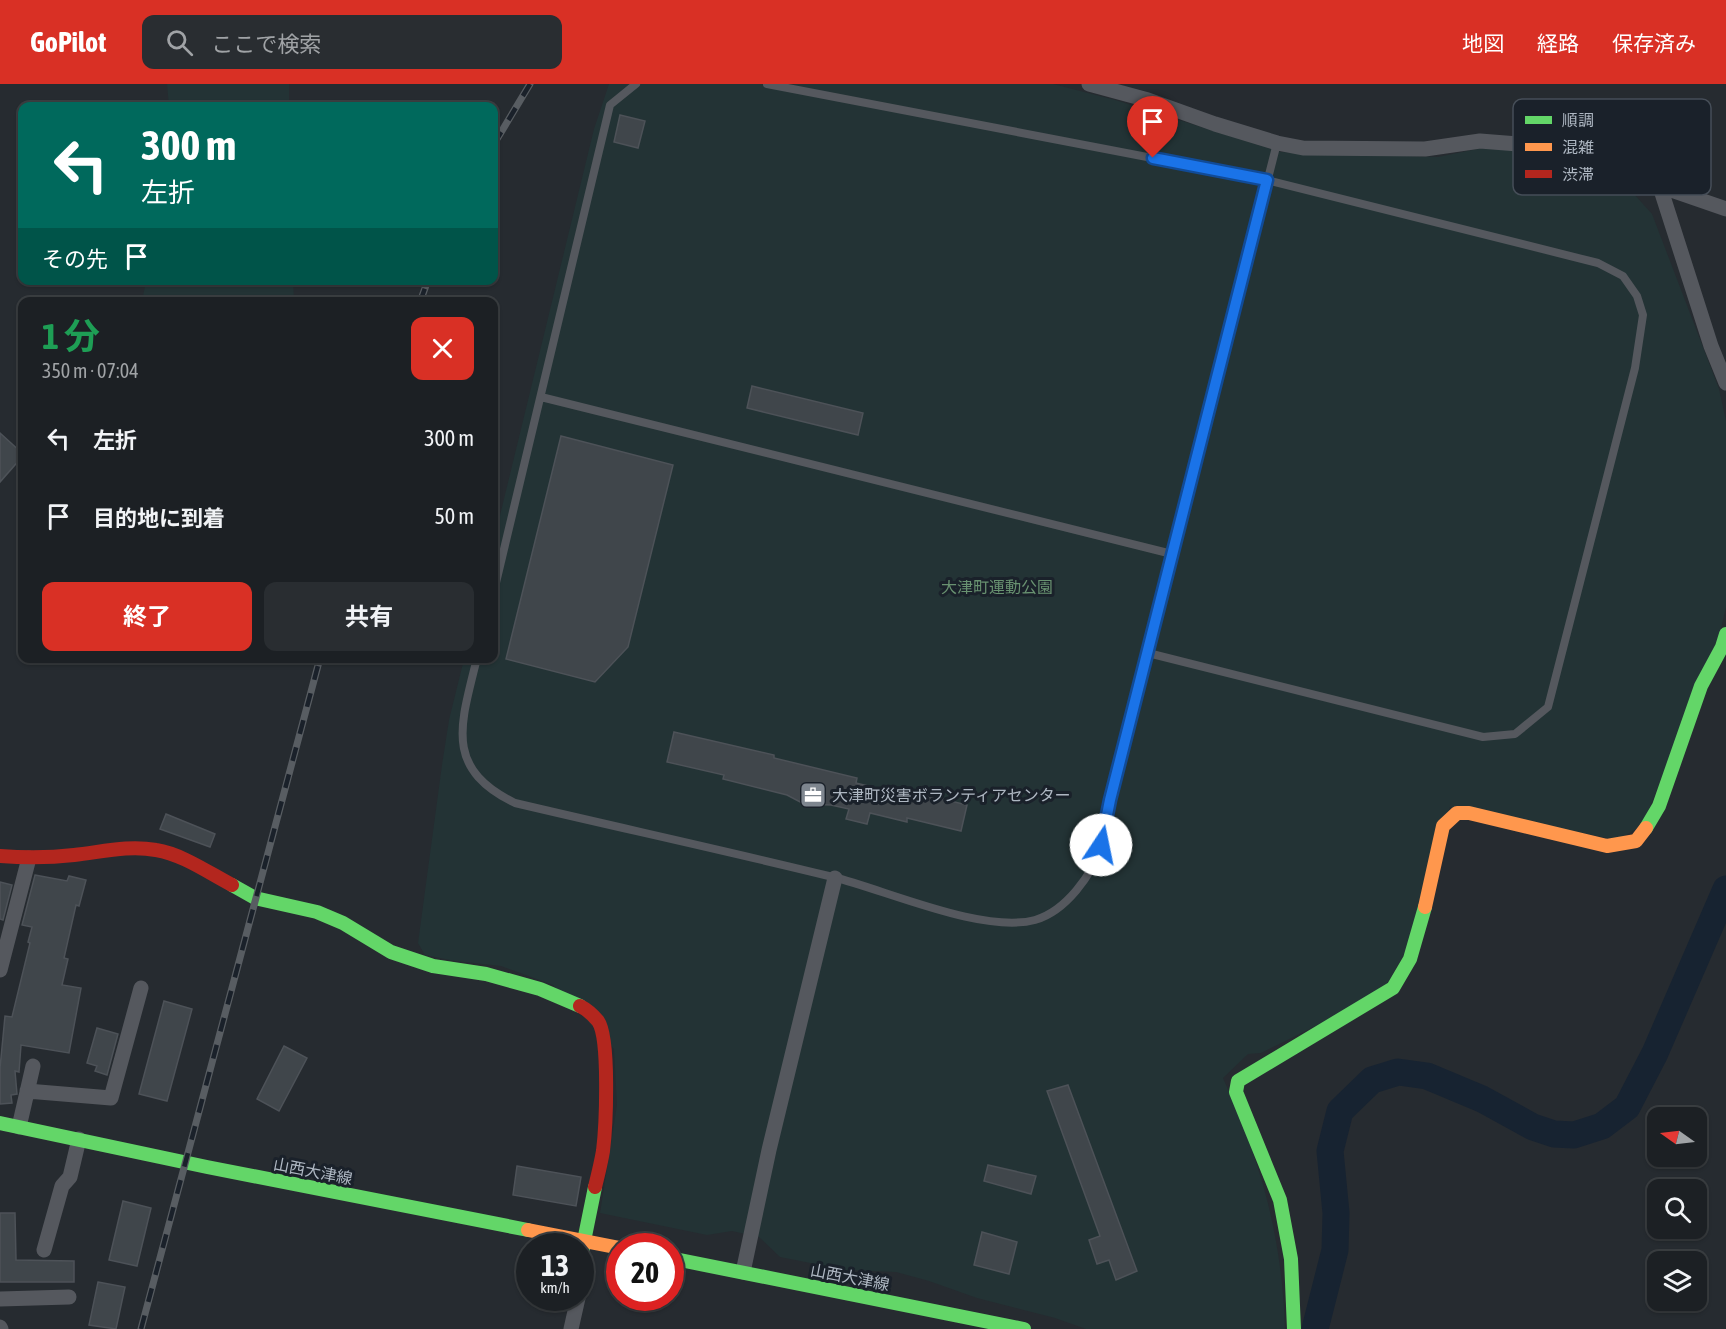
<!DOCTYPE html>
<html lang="ja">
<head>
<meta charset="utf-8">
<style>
	:root { --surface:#1c2024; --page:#292d31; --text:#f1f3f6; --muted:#a0a3a6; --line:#3a3e41; --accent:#d93025 }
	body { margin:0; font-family:"Asap Condensed","Noto Sans JP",sans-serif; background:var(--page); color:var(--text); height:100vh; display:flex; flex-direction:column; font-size:22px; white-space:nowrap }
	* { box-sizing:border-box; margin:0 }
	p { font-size:20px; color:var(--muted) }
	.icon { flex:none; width:33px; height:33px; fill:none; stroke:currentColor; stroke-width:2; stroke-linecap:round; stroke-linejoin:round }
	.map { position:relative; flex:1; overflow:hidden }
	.drawer { position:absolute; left:18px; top:213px; width:480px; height:366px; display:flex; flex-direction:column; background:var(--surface); border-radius:12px; box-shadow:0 2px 4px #0004,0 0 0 2px var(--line) }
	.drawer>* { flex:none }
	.guide { position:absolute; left:18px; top:18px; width:480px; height:183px; border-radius:12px; box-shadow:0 2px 4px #0004,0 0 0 2px var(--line); background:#00695c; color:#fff; overflow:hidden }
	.needle { width:39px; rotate:284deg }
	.buttons { position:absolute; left:1647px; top:1023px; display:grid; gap:12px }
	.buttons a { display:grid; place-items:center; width:60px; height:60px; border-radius:12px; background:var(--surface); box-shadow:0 2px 4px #0004,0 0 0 2px var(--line); font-size:30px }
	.speed { position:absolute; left:516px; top:1149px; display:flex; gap:12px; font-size:30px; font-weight:700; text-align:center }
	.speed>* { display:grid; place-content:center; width:78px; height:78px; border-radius:50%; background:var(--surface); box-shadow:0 2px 4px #0004,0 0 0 2px var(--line); line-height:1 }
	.speed small { font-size:15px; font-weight:400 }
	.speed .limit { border:9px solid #d22; background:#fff; color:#111 }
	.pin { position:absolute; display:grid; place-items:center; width:51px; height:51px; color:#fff; margin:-62px -26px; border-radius:50% 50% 50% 0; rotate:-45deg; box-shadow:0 0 6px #0007 }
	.pin .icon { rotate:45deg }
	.me { position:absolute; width:66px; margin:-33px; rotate:11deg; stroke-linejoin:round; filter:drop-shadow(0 0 4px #0008) }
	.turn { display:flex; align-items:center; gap:21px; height:126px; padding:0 24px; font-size:27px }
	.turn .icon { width:78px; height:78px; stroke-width:2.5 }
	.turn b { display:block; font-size:42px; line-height:51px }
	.then { display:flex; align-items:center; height:57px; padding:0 24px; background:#0003; gap:12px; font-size:22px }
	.round { display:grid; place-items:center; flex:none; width:63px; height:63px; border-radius:12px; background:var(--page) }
	.headline { display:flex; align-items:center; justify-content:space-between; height:102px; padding:0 24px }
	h1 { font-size:36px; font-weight:700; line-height:45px; color:#1e9e55 }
	.button { display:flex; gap:12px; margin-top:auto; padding:12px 24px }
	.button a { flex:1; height:69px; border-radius:12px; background:var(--accent); color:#fff; font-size:24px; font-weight:700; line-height:69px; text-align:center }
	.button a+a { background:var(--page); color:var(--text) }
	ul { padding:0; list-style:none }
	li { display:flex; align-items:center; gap:18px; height:78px; padding:0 24px }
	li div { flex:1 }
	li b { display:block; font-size:22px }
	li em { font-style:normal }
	header { display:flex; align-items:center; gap:36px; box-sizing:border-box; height:84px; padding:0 30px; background:var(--accent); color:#fff }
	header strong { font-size:28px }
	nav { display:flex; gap:33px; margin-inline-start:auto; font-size:21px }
	.search { width:420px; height:54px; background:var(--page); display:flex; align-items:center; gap:15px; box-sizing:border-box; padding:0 21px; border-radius:12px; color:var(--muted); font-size:22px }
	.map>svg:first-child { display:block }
	.green { fill:#233335 }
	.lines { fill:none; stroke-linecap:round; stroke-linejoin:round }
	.river { stroke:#172331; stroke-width:27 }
	.building { fill:#40464b; stroke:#4d5258; stroke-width:1.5 }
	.lane { stroke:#55585e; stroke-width:8 }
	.street { stroke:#55585e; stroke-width:15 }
	.fast { stroke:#63d668; stroke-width:14 }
	.slow { stroke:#ff974d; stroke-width:14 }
	.jam { stroke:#b3261e; stroke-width:14 }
	.rail-casing { stroke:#585d62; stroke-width:7 }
	.rail { stroke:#1a212a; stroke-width:4.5; stroke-dasharray:14; stroke-linecap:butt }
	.route-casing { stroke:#114b97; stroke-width:15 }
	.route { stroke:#1a73e8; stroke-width:10 }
	.labels { text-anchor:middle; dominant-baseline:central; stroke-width:6; stroke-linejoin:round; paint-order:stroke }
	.park-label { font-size:16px; fill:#689170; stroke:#1a212a }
	.poi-label { font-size:16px; fill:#aeb7c2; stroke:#1a212a; text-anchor:start }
	.street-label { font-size:16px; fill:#aeb7c2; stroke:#1a212a }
	.key { fill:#1a212a; stroke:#464e58; stroke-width:1.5 }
	.key-label { font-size:16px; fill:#aeb7c2 }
</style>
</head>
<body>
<header>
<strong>GoPilot</strong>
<div class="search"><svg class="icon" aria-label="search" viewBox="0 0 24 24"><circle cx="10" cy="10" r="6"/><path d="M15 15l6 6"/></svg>ここで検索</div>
<nav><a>地図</a><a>経路</a><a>保存済み</a></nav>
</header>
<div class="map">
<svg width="1726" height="1245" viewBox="0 0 1726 1245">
	<rect width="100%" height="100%" fill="#262b30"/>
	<path class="green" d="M167,0H289V22H169Z
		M609,0H1053L1115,16L1281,68L1438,73L1492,62L1588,82L1633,109L1652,130L1719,305L1726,337V523L1720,549L1646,733L1638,744L1617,756L1450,723L1407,865L1387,900L1336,932L1261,969L1248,970L1223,994C1261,1078 1282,1152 1285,1245H1086L1055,1234L977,1214L929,1197L896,1188L846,1186L780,1173L759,1153L732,1147L707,1151L600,1129L617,1021L614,965L553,901L501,882L455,877L425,871L418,859L442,681L449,636L464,575L494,574V456L594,45Z
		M146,197H293L294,215L293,218L142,217Z"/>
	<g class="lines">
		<path class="river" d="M1315,1245L1335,1166L1336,1129L1330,1067L1340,1027L1372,996L1398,988L1427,992L1482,1015L1533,1043L1554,1050L1574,1051L1602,1042L1627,1023L1655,969L1726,805"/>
	</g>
	<path class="building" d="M620,31L645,37L638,64L614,58Z
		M752,302L863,329L858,351L747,324Z
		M0,349L22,369V373L0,398Z
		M561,352L673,381L628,563L595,598L506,575Z
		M674,648L774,671V674L857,694L856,699L896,709L898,704L967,721L961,747L907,734V738L870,729L867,740L846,735L849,725L831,721L804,720L787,711L723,695L724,691L667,678Z
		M166,730L215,750L210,763L160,745Z
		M35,791L67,797L69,792L86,796L79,822L76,821L64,874L68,875L62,901L81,904L69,969L21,961L19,988L15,987L17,1010L11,1011L12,1019L0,1020V984L5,932L12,933L30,859L28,858L32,843L22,841Z
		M0,798L12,801L3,836L0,835Z
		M164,917L192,925L167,1017L139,1010Z
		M97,944L118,950L107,991L95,987L97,982L87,979Z
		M284,962L307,974L279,1027L257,1015Z
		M1068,1001L1137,1187L1116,1196L1109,1176L1097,1180L1089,1156L1100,1152L1047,1007Z
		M988,1081L1036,1092L1031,1110L984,1097Z
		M517,1082L581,1093L576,1122L513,1111Z
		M123,1117L151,1124L137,1182L109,1176Z
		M0,1129H15L16,1176L74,1177V1198H0Z
		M982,1148L1017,1158L1009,1190L974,1181Z
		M98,1198L125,1203L116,1245L89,1241Z"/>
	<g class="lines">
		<path class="lane" d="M767,0L1267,96L1598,179L1623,192L1637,212L1643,231L1635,284L1548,623L1515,650L1483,653L1148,569
			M541,313L1172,470
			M494,507L610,21L636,0
			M477,574C461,640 443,684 515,719C621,744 727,767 833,793C886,806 983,850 1035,836C1066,827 1092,791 1102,761C1106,747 1107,731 1110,716L1277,59"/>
		<path class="street" d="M1089,0L1148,16L1215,40L1277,59L1303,64L1425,65L1480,57L1518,60L1590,78L1726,125
			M1660,103L1711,262L1726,299
			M0,886L29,774
			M27,1007L111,1014L141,904
			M19,1043L33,982
			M44,1166L62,1102L70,1093L79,1055
			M743,1188L769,1066L835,794
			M0,1215L69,1213
			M0,1243L1,1245
			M571,1245L578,1214"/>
		<path class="fast" d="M1646,744L1659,722L1701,602L1722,563L1726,550
			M232,801L255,814L317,828L343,839L391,868L433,882L486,890L540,905L580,922
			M0,1039L207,1083L528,1146
			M670,1174L1024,1245
			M580,1191L584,1157L595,1103
			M1294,1245L1291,1175L1280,1116L1236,1008L1238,997L1393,904L1410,875L1425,823"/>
		<path class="slow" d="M1425,823L1443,742L1457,729H1469L1607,762L1636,757L1646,744
			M528,1146L620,1164"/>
		<path class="jam" d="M0,772C25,774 49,774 74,771C102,768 128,761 156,766C182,770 209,789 232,801
			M580,922C586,925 593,931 598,937C610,954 606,1043 603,1067C601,1079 598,1091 595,1103"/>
		<defs>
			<path id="rail" d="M494,60L530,0
				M420,218L428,196
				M141,1245L320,574"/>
		</defs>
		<use href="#rail" class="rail-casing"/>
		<use href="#rail" class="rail"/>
	</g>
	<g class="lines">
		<defs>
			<path id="route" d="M1101,761L1110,716L1267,96L1153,74"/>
		</defs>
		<use href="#route" class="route-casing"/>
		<use href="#route" class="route"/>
	</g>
	<defs>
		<symbol id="office-square" viewBox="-11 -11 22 22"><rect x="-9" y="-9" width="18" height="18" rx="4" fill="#7e868f" stroke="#1a212a"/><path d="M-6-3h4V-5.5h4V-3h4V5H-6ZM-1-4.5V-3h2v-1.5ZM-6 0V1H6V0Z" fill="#fff"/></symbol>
	</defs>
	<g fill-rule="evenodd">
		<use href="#office-square" x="798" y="696" width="30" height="30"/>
	</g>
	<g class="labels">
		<g class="park-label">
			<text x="997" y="503">大津町運動公園</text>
		</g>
		<g class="poi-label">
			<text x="832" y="711">大津町災害ボランティアセンター</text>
		</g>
		<g class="street-label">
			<text transform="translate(313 1087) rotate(11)">山西大津線</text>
			<text transform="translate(850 1193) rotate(11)">山西大津線</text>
		</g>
	</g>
	<rect x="1513" y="15" width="198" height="96" rx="9" class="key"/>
	<rect x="1525" y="32" width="27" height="8" fill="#63d668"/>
	<rect x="1525" y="59" width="27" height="8" fill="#ff974d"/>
	<rect x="1525" y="86" width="27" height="8" fill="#b3261e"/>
	<g class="key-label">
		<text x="1562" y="42">順調</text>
		<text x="1562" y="69">混雑</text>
		<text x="1562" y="96">渋滞</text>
	</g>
</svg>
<div class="buttons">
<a><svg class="needle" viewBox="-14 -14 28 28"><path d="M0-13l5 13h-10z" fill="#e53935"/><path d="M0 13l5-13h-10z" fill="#a0a3a6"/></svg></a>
<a><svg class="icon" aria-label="search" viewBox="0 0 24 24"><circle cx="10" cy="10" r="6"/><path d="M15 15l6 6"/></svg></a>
<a><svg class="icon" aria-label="layers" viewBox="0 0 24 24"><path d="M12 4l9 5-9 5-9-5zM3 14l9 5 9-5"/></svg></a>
</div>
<div class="speed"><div>13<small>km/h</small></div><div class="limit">20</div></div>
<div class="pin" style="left:1153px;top:74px;background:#d93025"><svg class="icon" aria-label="arrive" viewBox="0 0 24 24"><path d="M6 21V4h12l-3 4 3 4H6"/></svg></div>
<svg class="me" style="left:1101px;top:761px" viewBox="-20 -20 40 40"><circle r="19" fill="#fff"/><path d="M0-13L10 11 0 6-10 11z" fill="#1a73e8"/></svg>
<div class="guide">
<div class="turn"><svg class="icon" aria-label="left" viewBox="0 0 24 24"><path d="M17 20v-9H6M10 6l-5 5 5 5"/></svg><div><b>300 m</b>左折</div></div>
<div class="then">その先<svg class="icon" aria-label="arrive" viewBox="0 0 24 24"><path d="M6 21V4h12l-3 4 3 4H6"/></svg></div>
</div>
<section class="drawer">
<div class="headline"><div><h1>1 分</h1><p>350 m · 07:04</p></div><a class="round" style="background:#d93025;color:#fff"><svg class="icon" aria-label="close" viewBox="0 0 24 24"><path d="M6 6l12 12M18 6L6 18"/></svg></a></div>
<ul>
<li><svg class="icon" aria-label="left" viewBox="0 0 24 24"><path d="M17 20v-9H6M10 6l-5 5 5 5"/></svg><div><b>左折</b></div><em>300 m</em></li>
<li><svg class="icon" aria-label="arrive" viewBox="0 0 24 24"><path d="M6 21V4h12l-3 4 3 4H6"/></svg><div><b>目的地に到着</b></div><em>50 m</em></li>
</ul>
<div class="button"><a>終了</a><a>共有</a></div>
</section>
</div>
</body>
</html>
